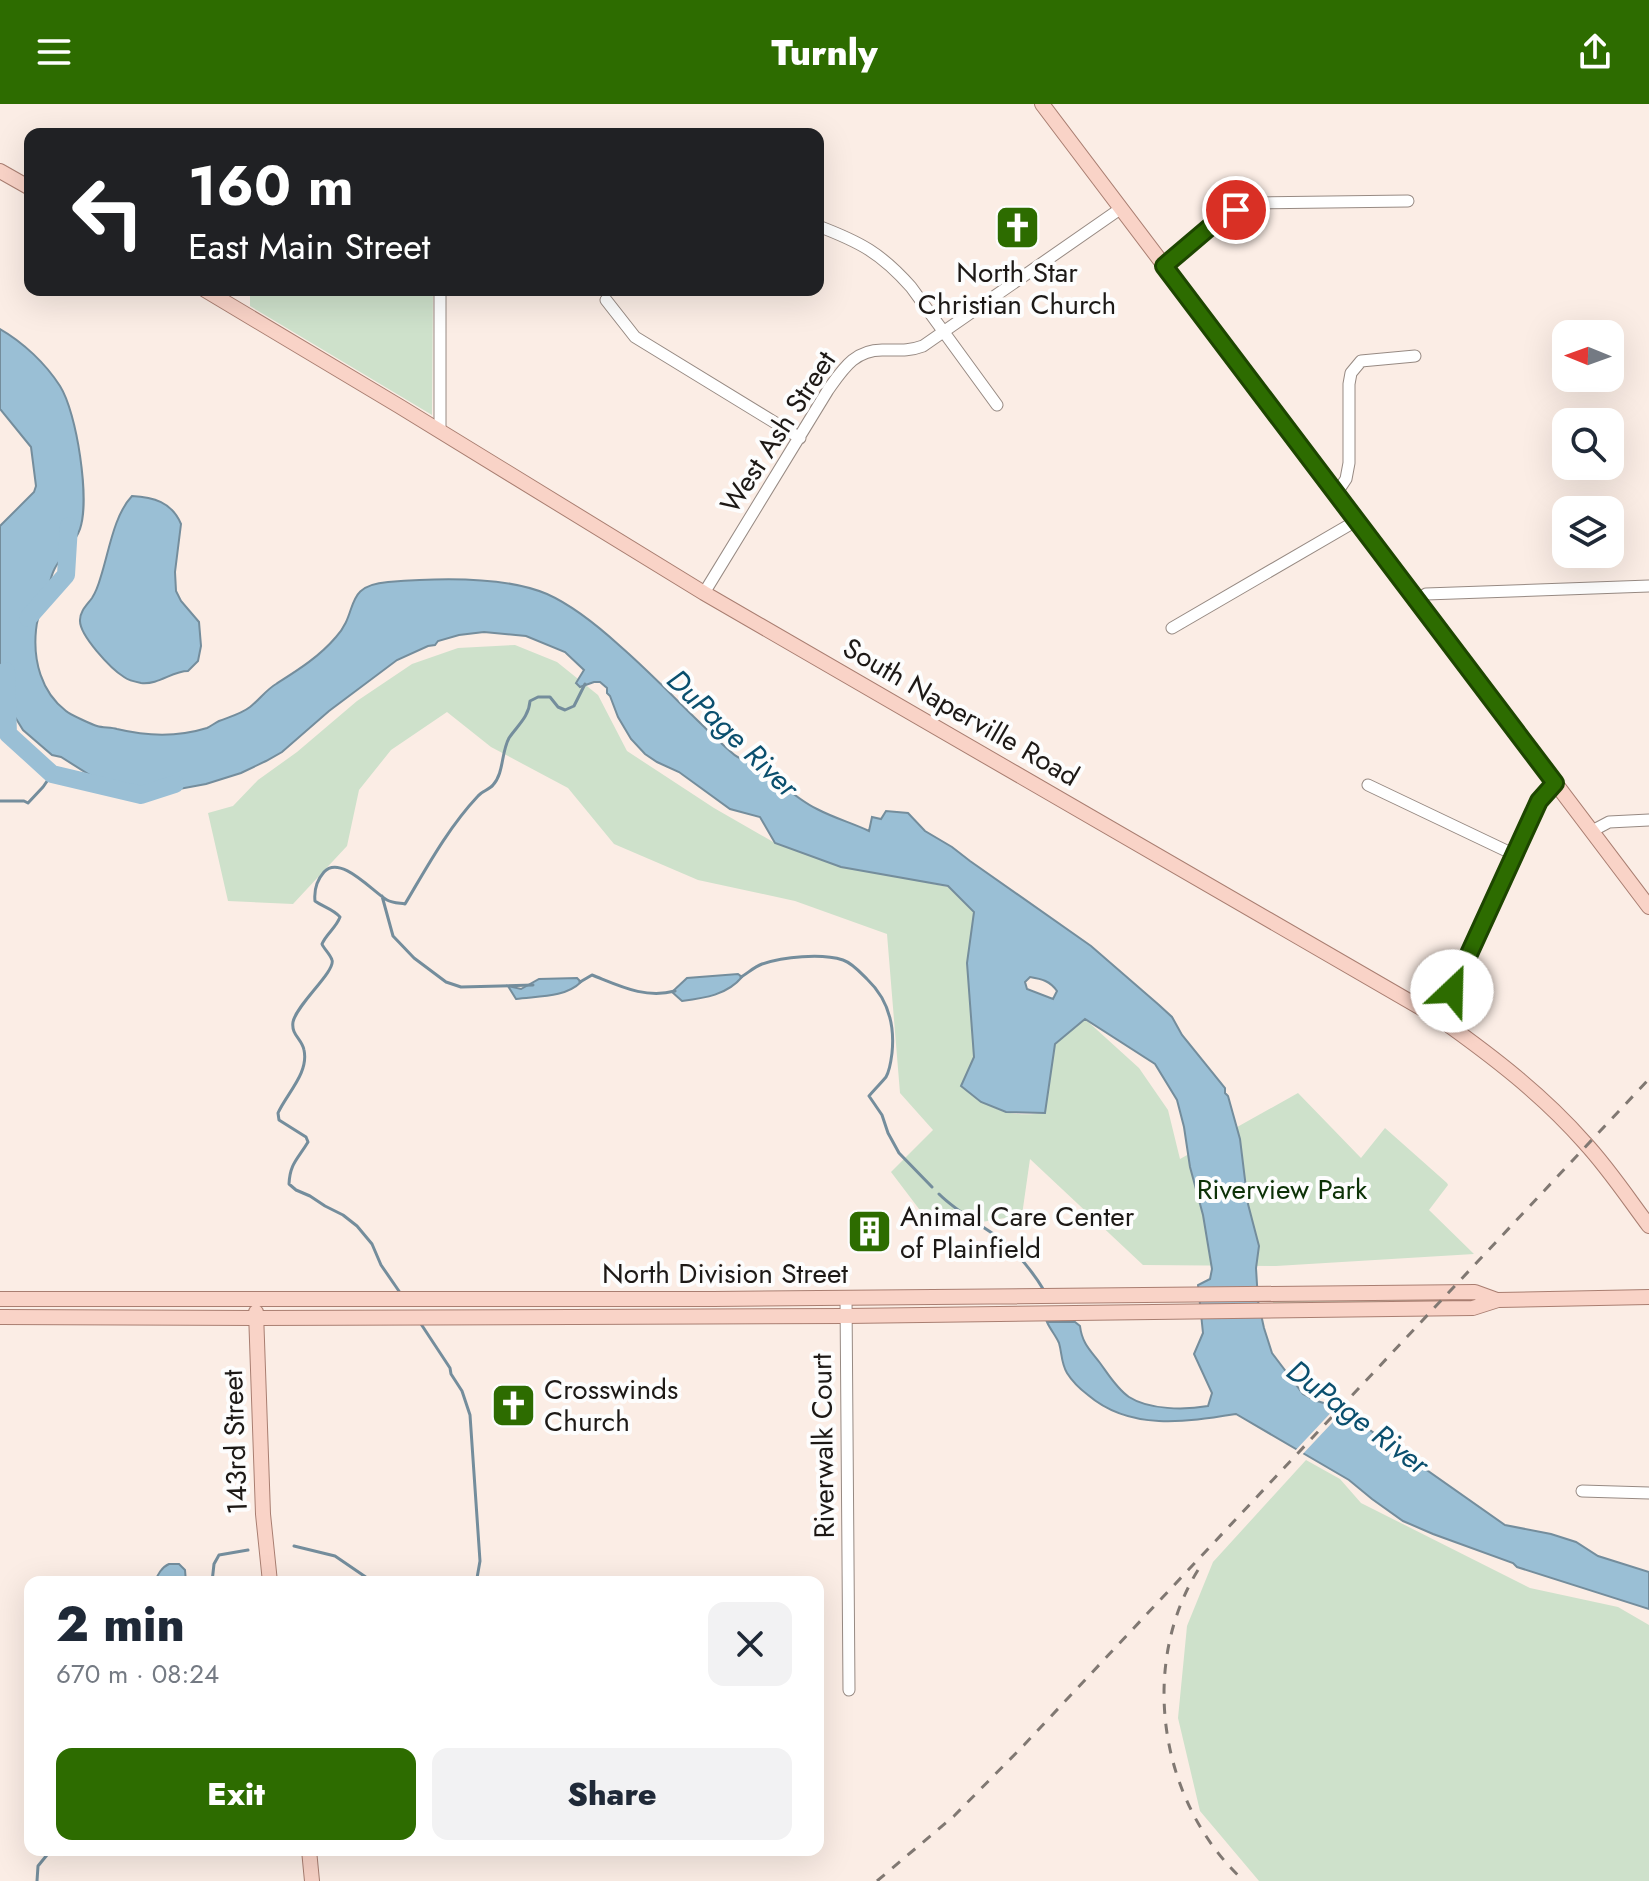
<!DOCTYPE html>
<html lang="en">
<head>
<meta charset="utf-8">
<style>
	:root { --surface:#fff; --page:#f2f2f3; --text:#1f2937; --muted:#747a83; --accent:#2d6c00 }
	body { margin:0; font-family:Jost,sans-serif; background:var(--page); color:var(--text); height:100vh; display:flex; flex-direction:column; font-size:30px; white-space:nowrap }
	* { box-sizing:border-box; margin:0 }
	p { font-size:26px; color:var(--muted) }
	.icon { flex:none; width:44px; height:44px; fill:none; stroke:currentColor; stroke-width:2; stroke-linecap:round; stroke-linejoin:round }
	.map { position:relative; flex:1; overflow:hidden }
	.side { position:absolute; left:24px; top:1472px; width:800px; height:280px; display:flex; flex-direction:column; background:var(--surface); border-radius:16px; box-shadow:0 8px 32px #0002 }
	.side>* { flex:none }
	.guide { position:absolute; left:24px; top:24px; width:800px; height:168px; border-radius:16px; box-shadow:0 8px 32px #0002; background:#202124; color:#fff; overflow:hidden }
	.needle { width:52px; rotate:271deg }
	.tools { position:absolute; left:1552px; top:216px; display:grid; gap:16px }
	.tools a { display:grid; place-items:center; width:72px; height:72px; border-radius:16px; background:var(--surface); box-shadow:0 8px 32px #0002; font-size:40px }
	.pin { position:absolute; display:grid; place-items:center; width:68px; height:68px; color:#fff; margin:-34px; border:4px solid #fff; border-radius:50%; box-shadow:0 2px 8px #0007 }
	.me { position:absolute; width:88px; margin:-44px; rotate:24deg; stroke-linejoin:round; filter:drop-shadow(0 0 6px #0008) }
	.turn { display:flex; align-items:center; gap:28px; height:168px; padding:0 32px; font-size:36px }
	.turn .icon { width:104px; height:104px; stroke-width:2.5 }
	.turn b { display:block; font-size:56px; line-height:68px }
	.round { display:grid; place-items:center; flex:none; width:84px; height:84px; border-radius:16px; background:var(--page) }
	.head { display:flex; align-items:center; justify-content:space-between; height:136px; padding:0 32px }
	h1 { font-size:48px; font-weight:800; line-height:60px }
	.cta { display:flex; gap:16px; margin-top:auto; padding:16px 32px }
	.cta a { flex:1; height:92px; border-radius:16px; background:var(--accent); color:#fff; font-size:32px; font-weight:800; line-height:92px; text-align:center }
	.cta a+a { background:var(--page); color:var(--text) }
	header { display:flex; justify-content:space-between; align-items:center; height:104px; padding:0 32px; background:var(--accent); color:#fff; font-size:36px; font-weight:800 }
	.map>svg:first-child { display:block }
	.green { fill:#cee1cb }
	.water { fill:#9abfd5; stroke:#748d9c; stroke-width:2; fill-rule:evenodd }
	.pier { fill:#fbede5 }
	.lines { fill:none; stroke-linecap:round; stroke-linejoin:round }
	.stream { stroke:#748d9c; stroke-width:3 }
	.river { stroke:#9abfd5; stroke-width:18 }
	.minor-casing { stroke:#978a83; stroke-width:13 }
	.major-casing { stroke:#a97e71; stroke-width:16 }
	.minor { stroke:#fff; stroke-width:11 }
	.major { stroke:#f9d3c7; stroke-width:14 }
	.rail { stroke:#807872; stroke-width:3; stroke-dasharray:10 10; stroke-linecap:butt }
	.route-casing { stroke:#1d4600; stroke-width:20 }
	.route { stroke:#2d6c00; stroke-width:14 }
	.labels { text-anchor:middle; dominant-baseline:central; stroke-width:8; stroke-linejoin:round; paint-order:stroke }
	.poi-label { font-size:28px; fill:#1d1916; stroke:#fdfdfd; text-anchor:start }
	.street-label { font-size:28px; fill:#1d1916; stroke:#fdfdfd }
	.park-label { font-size:28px; fill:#0d3207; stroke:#fdfdfd }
	.water-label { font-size:30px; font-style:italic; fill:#0a4f6e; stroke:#fdfdfd }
</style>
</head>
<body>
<header><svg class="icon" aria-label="menu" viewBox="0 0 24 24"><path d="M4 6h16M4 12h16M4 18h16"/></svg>Turnly<svg class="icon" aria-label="share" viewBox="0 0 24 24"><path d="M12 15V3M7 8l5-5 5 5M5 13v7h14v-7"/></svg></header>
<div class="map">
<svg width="1649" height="1777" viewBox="0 0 1649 1777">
	<rect width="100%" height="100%" fill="#fbede5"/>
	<path class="green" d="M250,186H433L432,311L250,202Z
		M515,541L557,558L598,591L627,647L714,704L775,739L860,765L948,783L974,808L972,899L974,953L961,982C990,1005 1007,1014 1045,1009C1050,990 1045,955 1056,940C1061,932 1077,921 1085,915L1139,964L1168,1006L1180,1055L1298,989L1361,1054L1385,1024L1447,1079L1448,1081L1429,1106L1474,1150L1276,1162L1143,1161L1030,1055L1022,1111L935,1126L891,1068L933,1026L900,989L887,830L795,797L698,776L614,740L568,684L491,643L447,608L391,646L359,686L347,742L293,800L228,797L208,709L233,702L258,676L297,648L357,597L412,560L458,544Z
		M1474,1194V1198L1273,1200V1196Z
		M1306,1356L1340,1375L1361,1399L1530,1484L1618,1503L1649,1521V1777H1259L1200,1707L1178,1614L1187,1522L1213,1458Z"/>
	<path class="water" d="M0,225C23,238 46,260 60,282C77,309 90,395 80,425C75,440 61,451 54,466C51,472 50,479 48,486C43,499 37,512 36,526C33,556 41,588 66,607C69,610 93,621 97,622C103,624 111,623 117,625C146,632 178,633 207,624C211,622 215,619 219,617C229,613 241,610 250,603C259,596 266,586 276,580C298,566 319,553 336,533C360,507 342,482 388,478C434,474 504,472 547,490C574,502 598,522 620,542C659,576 693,614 731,648C740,657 751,658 761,664C780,678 796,695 817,705C834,714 852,719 869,727L872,713L881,715L886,707L908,709L925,727L952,743L970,757L1091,842L1159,901L1172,913L1182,931L1225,984V989L1228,992L1240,1035L1248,1100L1259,1142L1256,1164L1258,1197L1264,1224L1272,1249L1303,1290L1317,1297L1337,1303L1505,1421L1551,1430L1576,1438L1598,1452L1649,1468V1505L1517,1463L1513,1459L1433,1430L1403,1417L1372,1395L1349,1376L1236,1310C1186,1318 1130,1327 1088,1291C1080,1285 1072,1277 1067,1269C1061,1259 1062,1249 1059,1239C1056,1232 1050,1225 1047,1218H1075L1080,1222C1082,1239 1090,1246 1100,1259C1108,1270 1117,1285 1129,1293C1149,1306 1185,1306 1208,1302L1212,1289L1194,1250L1203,1229L1198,1181L1210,1175L1212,1165L1203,1111L1190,1063L1184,1023L1177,996L1155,960L1085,915L1055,940L1045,1009L1006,1008L981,998L961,982L974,953L967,859L974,808L948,782L841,763L775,739L760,713L730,705L679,668L657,658L645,650L631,635L618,613L610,592L607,589V584L600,578H594L580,583L576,579L584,566L565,548L526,532L484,528L459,531L438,537L435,541L428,542L397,556L329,607L282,648L266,657L241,669L206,680L163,688L123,683L93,673L61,653L52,651L23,626L15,613L14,608L9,600L0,578V422L34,388L36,382L31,343L0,305ZM1030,873C1042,875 1050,877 1057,887L1053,895L1027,885L1025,878Z
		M132,392C153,393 172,398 181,420L175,468L176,487L181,497L199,518L201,542L198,557L188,567C172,567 159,581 141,579C136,578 128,576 124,573C111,565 79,531 80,516C80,507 87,501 92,494C96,488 99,479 101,472C109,447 114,411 132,392Z
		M738,870L742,873C727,891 705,894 682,897L672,888L687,874Z
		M577,874L581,878C565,894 537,892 516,895L508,882L521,885L539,875Z
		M169,1460H179L185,1466L186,1478H155C157,1471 162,1463 169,1460Z"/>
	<path class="pier" d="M1339,1300L1346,1304L1300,1353L1293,1349Z"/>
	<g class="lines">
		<path class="stream" d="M0,697H24L28,699L43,683L52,670
			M382,792L393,832L414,854L446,878L461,883L533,881
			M741,873C748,869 754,863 762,860C783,853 821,849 843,856C852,859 860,868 867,875C888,895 895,920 892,949C891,957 890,966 886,973C881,979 875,985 869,992L882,1011L888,1029L899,1049L932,1083
			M580,878L592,871C620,882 645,895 675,887
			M939,1090C955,1106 976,1118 995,1131C1016,1147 1032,1166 1045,1188
			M401,1190L381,1161L372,1140L357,1122L343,1111L325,1102L310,1092L296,1086L289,1080C290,1059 298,1055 308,1038L306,1033L279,1016L278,1009C287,989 309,969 304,946C302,935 291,931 293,918C296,901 336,867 332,856C330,850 324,845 322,840C326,830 336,824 340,813C333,805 323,803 315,797C314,787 317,776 324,768C340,750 372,787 387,796C392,799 399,799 405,800C427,763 448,724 478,692C482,687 489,686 493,681C504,669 501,649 509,634C517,622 529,613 530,597L538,593H550L558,603L565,606L574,602L585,580
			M421,1220L450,1264L451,1270L462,1287L470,1311L480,1457L477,1474L474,1478
			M294,1442L335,1452L373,1478
			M212,1478L214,1460L219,1451L248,1446
			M37,1777L38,1762L51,1746"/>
		<path class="river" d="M28,514L66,471L69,422
			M6,567L8,630L52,670L141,691L175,680"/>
		<defs>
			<path id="minor" d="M818,122C860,138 881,149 911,183L997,301
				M1164,162C1195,136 1220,110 1260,99L1408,97
				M606,196L635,233L800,334
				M440,327V186
				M1336,390L1346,375L1349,359V280L1351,269L1361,257L1415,252
				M704,489L828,286C843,265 855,245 884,246C898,246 910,247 923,242L1120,105
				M1417,496L1426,490L1649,482
				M1172,524L1356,417
				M1368,681L1513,750
				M1592,727L1609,718L1649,716
				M1440,915L1513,750L1539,697L1555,679
				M846,1194L849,1586
				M1582,1387L1649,1389"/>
			<path id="major" d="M1042,0L1649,803
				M0,67L30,84
				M205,186L399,302L704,489L1440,915C1492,952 1543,991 1585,1039C1609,1065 1628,1094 1649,1122
				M0,1195H713L1475,1188L1497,1196
				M256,1208L263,1410L270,1478
				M0,1213L256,1214L846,1212L1473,1204L1498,1196L1649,1193
				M309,1746L312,1777"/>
		</defs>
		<use href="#minor" class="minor-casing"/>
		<use href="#major" class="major-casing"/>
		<use href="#minor" class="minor"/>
		<use href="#major" class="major"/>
		<path class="rail" d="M1198,1466C1138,1563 1160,1700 1244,1777
			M877,1777L954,1712L1024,1641L1649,975"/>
	</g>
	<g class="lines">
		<defs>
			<path id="route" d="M1236,106L1211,122L1164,162L1555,679L1539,697L1452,887"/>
		</defs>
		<use href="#route" class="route-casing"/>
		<use href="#route" class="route"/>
	</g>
	<defs>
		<symbol id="church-square" viewBox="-11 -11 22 22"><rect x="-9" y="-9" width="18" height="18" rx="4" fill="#2d6c00" stroke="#fdfdfd"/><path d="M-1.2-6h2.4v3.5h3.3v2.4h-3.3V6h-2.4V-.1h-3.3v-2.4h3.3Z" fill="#fff"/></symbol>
		<symbol id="building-square" viewBox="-11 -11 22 22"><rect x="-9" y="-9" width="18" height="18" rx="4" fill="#2d6c00" stroke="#fdfdfd"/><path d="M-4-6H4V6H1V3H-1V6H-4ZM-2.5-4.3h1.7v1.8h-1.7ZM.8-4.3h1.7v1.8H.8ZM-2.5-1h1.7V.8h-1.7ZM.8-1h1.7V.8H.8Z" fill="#fff"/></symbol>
	</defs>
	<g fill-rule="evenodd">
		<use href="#church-square" x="992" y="98" width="51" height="51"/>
		<use href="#building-square" x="844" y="1102" width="51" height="51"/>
		<use href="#church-square" x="488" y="1276" width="51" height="51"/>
	</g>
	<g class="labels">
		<g class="poi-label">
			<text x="1017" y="168" text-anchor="middle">North Star<tspan x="1017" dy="32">Christian Church</tspan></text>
			<text x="900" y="1112">Animal Care Center<tspan x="900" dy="32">of Plainfield</tspan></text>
			<text x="544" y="1285">Crosswinds<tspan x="544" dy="32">Church</tspan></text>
		</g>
		<g class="street-label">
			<text transform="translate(778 328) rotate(-57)">West Ash Street</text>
			<text transform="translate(961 608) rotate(30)">South Naperville Road</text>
			<text x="725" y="1169">North Division Street</text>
			<text transform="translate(235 1338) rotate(-92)">143rd Street</text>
			<text transform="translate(823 1342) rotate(-91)">Riverwalk Court</text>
		</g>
		<g class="park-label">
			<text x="1282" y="1085">Riverview Park</text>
		</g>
		<g class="water-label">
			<text transform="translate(733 629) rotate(44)">DuPage River</text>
			<text transform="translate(1358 1313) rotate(37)">DuPage River</text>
		</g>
	</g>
</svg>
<div class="tools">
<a><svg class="needle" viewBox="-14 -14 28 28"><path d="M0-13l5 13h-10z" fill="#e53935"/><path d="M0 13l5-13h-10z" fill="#747a83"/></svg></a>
<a><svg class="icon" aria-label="search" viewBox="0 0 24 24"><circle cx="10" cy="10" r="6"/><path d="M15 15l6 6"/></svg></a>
<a><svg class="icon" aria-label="layers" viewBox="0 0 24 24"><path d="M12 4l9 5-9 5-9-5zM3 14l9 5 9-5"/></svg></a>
</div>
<div class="pin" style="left:1236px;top:106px;background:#d93025"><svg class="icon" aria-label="arrive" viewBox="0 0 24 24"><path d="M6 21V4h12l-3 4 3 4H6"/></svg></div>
<svg class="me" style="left:1452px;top:887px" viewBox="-20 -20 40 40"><circle r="19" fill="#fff"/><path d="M0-13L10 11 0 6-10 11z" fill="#2d6c00"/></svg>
<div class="guide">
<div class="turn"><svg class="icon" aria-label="left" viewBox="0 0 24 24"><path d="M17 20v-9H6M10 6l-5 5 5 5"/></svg><div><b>160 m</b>East Main Street</div></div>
</div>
<section class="side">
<div class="head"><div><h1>2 min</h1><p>670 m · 08:24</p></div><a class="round"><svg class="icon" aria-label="close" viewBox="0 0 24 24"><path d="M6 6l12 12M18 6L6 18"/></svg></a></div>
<div class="cta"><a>Exit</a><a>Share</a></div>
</section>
</div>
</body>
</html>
